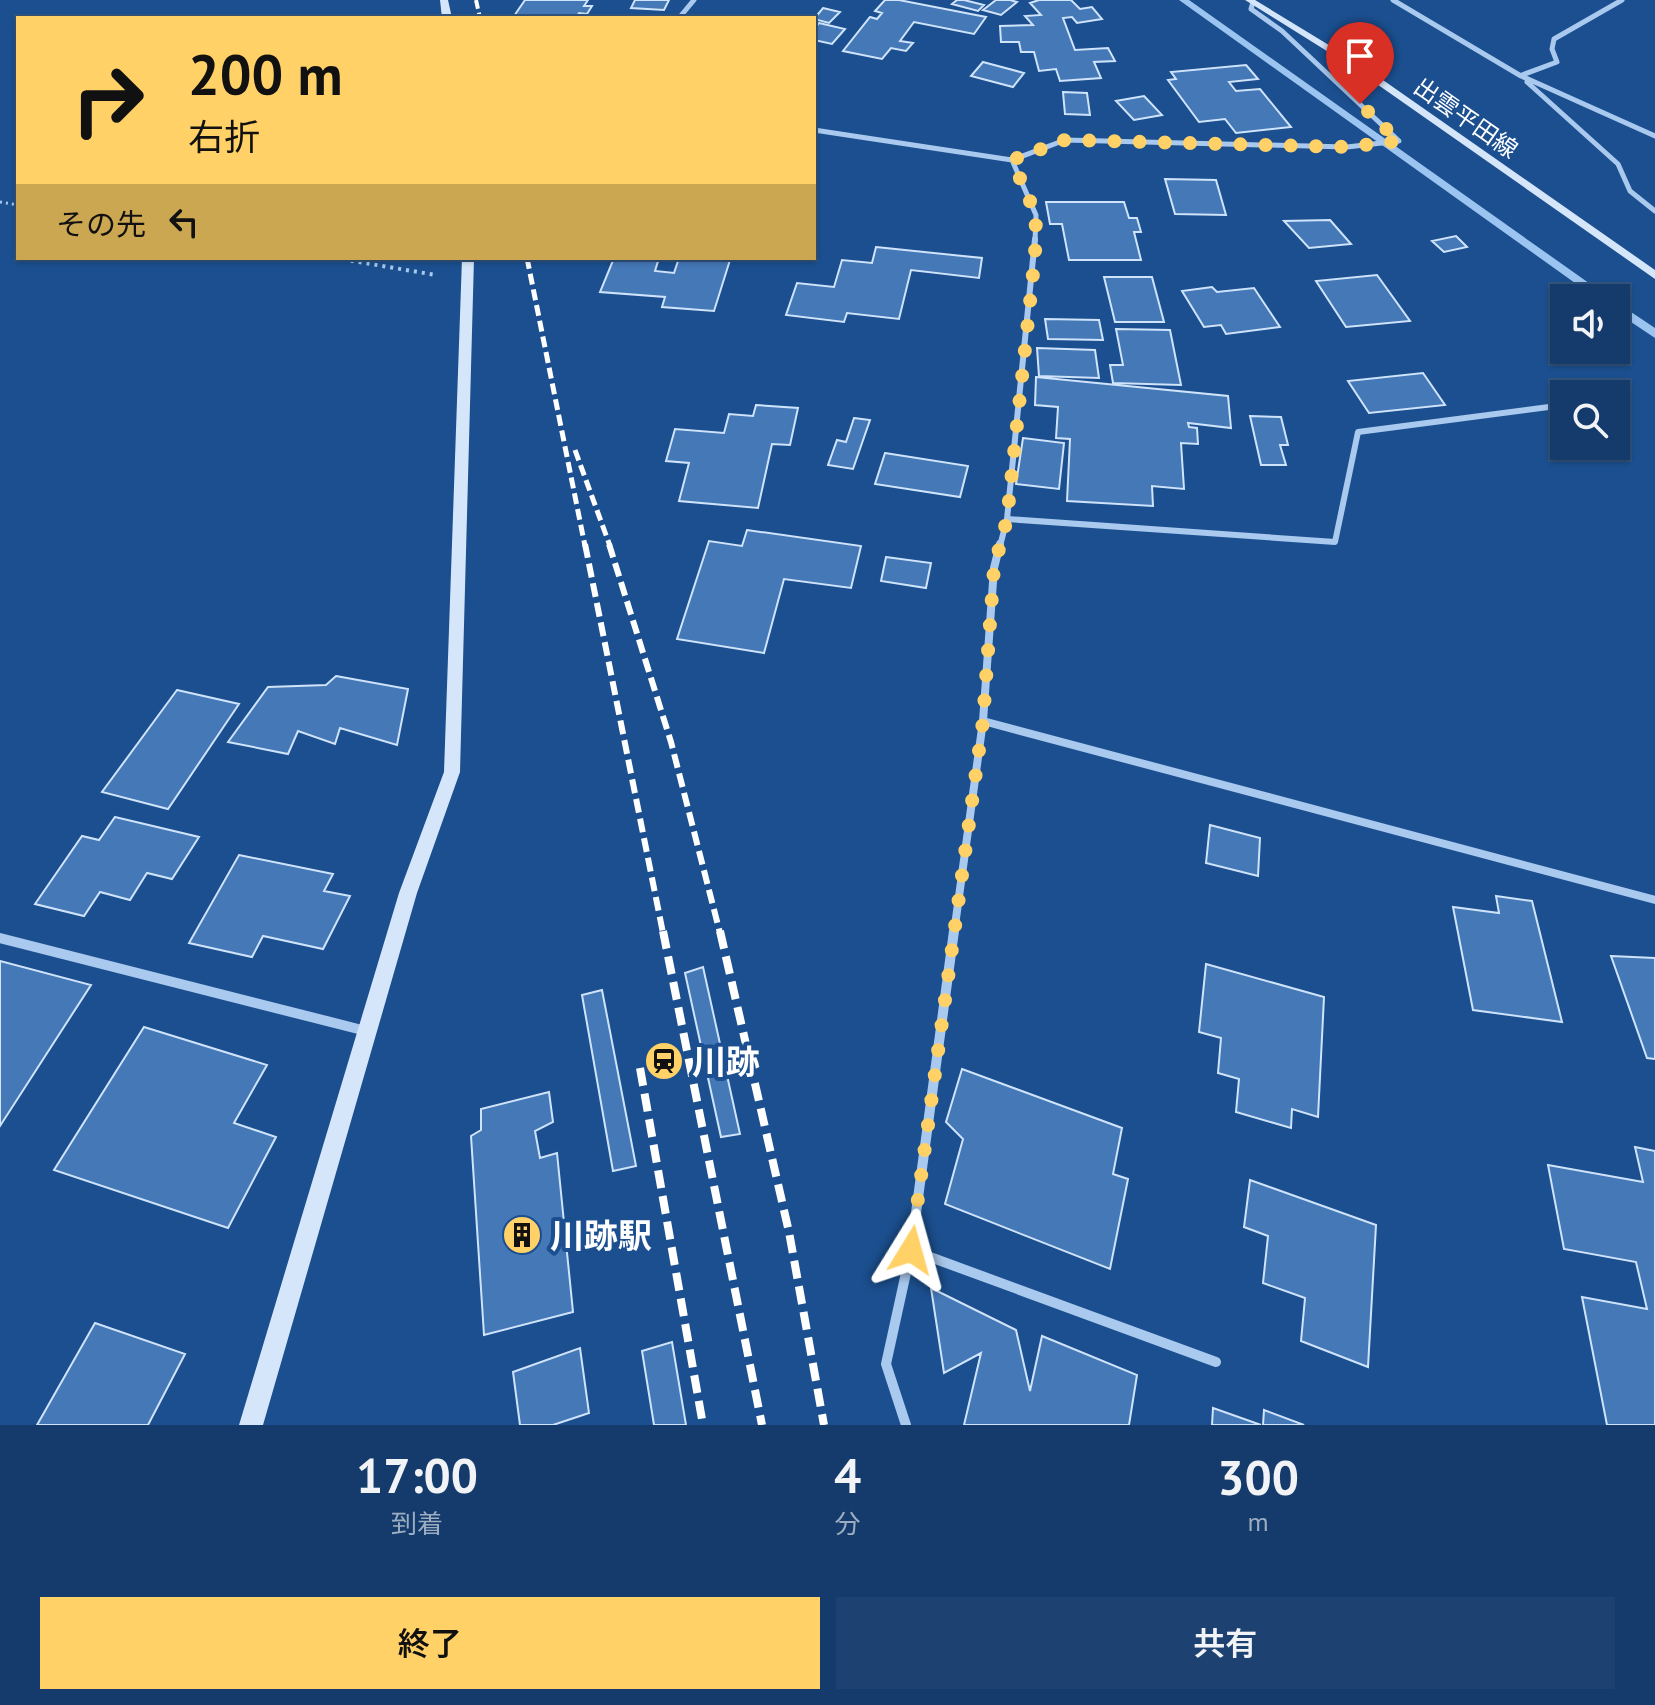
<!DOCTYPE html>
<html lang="ja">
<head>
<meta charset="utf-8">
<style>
	:root { --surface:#143b6b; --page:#1d4271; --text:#f1f3f6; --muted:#9dadc1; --line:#33557e; --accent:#ffd166 }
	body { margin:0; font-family:"PT Sans","Noto Sans JP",sans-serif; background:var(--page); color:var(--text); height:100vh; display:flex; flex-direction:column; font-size:30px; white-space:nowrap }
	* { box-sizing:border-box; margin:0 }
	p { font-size:26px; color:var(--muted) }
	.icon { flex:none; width:44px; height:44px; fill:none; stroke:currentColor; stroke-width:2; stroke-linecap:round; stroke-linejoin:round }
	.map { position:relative; height:1425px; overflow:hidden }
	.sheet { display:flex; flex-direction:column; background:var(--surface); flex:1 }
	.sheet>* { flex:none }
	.banner { position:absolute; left:16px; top:16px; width:800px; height:244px; border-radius:0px; box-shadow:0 2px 6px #0004,0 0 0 2px var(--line); background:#ffd166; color:#111; overflow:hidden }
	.buttons { position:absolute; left:1550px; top:284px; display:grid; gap:16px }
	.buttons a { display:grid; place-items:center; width:80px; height:80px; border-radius:0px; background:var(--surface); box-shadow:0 2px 6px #0004,0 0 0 2px var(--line); font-size:40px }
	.pin { position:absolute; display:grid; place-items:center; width:68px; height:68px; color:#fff; margin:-82px -34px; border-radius:50% 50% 50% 0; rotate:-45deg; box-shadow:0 0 8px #0007 }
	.pin .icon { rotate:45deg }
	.me { position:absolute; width:88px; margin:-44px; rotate:8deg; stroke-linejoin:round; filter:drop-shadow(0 0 6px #0008) }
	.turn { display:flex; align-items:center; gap:28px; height:168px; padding:0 40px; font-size:36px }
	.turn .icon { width:104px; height:104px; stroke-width:2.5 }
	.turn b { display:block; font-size:56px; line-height:68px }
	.then { display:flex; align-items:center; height:76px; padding:0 40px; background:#0003; gap:16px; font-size:30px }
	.eta { display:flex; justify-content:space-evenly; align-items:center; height:136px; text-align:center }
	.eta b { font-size:48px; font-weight:600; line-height:56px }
	.primary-button { display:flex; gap:16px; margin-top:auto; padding:16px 40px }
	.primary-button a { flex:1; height:92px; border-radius:0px; background:var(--accent); color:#111; font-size:32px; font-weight:600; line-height:92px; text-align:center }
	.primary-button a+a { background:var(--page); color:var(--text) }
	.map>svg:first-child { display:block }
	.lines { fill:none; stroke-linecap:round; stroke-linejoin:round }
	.stream { fill:#9cc4f0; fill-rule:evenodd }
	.building { fill:#4478b7; stroke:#cfe3fa; stroke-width:2 }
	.path-far1 { stroke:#a9c9ee; stroke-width:3; stroke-dasharray:2 4; stroke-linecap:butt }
	.path { stroke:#a9c9ee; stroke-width:4; stroke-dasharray:3 5; stroke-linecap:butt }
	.street-far3 { stroke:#a9c9ee; stroke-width:5 }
	.street-far2 { stroke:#a9c9ee; stroke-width:6 }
	.street-far1 { stroke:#a9c9ee; stroke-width:8 }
	.street { stroke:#a9c9ee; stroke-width:10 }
	.secondary { fill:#d6e6fa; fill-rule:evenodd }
	.rail-far3 { stroke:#fff; stroke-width:4; stroke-dasharray:9 4; stroke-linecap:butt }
	.rail-far2 { stroke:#fff; stroke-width:5; stroke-dasharray:11 5; stroke-linecap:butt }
	.rail-far1 { stroke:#fff; stroke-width:6; stroke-dasharray:14 6; stroke-linecap:butt }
	.rail { stroke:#fff; stroke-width:8; stroke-dasharray:18 8; stroke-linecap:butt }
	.route { stroke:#ffd166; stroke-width:14; stroke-dasharray:0 25.2 }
	.labels { text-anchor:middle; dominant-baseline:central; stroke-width:8; stroke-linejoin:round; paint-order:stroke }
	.far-street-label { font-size:24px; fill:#fff; stroke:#1b4f8f }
	.near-poi-label { font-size:34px; font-weight:bold; fill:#fff; stroke:#1b4f8f; text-anchor:start }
</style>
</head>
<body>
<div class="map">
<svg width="1655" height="1425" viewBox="0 0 1655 1425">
	<rect width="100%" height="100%" fill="#1b4f8f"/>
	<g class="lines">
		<path class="stream" d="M1179,0H1189L1610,298H1596Z
			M1616,302L1655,328V338L1616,312Z"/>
	</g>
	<path class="building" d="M525,0H588L584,6H592L587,14L579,13L576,18L514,16Z
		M635,0H669L664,10L631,8Z
		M885,0H899L986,17L974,34L914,22L900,41L913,43L906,51L891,48L882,59L843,51L870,17L877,19L882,13L875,11Z
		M957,0H964L984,5L978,11L952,4Z
		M996,0H1010L1017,2L1001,15L983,10Z
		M1039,0H1071L1080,9L1092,7L1102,19L1077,23L1072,17L1063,18L1075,50L1108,48L1115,61L1094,62L1101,78L1060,81L1056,69L1039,71L1034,52H1021L1019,42H1001L1000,26L1033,25L1025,16L1041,15L1030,3Z
		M823,8L840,12L829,23L814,19Z
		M819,23L845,29L832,44L814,40V29Z
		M983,62L1024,73L1013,87L971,76Z
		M1246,65L1258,79L1229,82L1236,91L1260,89L1291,127L1236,133L1225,119L1199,122L1168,80L1176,79L1171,72Z
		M1063,92L1087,93L1090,115L1065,114Z
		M1144,96L1162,115L1134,120L1116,101Z
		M1165,179L1216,180L1226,215L1175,214Z
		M1046,202H1124L1129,218H1137L1141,232H1134L1141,260H1069L1062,224H1050Z
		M1330,220L1351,244L1309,248L1284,221Z
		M1456,236L1467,247L1444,252L1432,241Z
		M876,247L982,258L979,278L911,270L899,319L847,313L844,322L786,315L797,283L834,287L842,260L872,263Z
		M614,258H659L655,271L674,273L679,258L730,260L714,311L662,307L665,297L600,292Z
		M1377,275L1410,321L1346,327L1316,281Z
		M1104,277H1152L1164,322H1115Z
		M1212,287L1217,292L1254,288L1280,327L1226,334L1221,325L1204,327L1182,291Z
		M1045,319L1099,320L1103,340L1048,339Z
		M1116,329L1170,330L1181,385L1113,383L1110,365H1123Z
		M1037,348L1095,350L1099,378L1039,376Z
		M1423,373L1445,405L1369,413L1348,381Z
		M1036,377L1228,396L1231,428L1188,423L1189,427L1197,428L1198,444L1181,443L1184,489L1152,486L1153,506L1067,501L1070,439L1056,438L1058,407L1035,405Z
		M756,405L798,408L790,445L772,444L758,508L679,501L689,463L666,461L675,429L724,433L729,414L753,416Z
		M1250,416L1281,417L1288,445H1280L1286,465H1261Z
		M854,418L870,420L853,469L828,465L837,440L846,442Z
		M1023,438L1064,443L1059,489L1016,484Z
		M885,453L968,466L960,497L875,484Z
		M747,530L861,546L851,588L784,579L764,653L677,639L709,541L742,546Z
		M886,557L931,563L926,588L881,581Z
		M336,676L408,689L397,745L340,728L335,744L298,731L288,754L228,742L268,687L326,685Z
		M177,690L239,704L168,809L102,792Z
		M115,817L199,837L172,879L147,873L130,900L100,892L84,916L35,904L82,836L99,840Z
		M1210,825L1260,838L1258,876L1206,863Z
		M239,855L333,874L324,891L350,896L323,949L263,936L252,957L189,943Z
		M1496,896L1532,901L1562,1022L1473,1010L1453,907L1499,913Z
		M1611,956L1655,958V1059L1647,1058Z
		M0,961L91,985L0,1126Z
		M1206,964L1324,997L1318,1117L1292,1109L1291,1128L1236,1112L1239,1079L1218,1073L1221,1038L1199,1032Z
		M703,967L740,1134L721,1137L685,973Z
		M602,990L636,1166L613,1171L582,995Z
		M144,1027L267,1065L234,1123L276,1137L228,1228L54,1170Z
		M962,1069L1122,1128L1113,1174L1128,1179L1110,1269L945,1204L963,1139L946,1122Z
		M549,1092L553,1122L535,1131L540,1158L557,1153L573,1312L484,1335L471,1136L481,1130V1109Z
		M1635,1147L1655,1151V1425H1607L1582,1297L1647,1309L1636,1262L1564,1249L1548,1165L1643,1182Z
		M1250,1180L1376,1225L1368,1367L1301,1341L1305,1298L1263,1283L1268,1236L1244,1227Z
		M931,1288L1016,1330L1030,1391L1042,1336L1137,1375L1129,1425H964L981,1353L944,1373Z
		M95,1323L185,1354L148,1425H37Z
		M672,1342L686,1425H654L642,1351Z
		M580,1348L589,1413L553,1425H520L513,1372Z
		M1213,1408L1261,1425H1212Z
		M1264,1410L1304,1425H1263Z"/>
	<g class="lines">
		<path class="path-far1" d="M0,202L18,205"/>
		<path class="path" d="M335,258L436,275"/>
		<path class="street-far3" d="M1393,0L1521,76L1655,136
			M679,18L694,0
			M1522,75L1557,62L1552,49L1554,39L1622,0
			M1527,82L1618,164L1630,191L1655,211
			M814,130L1012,160L1065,140L1347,147L1399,141L1282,31L1251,9L1253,2
			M1012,160L1036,215L1035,241"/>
		<path class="street-far2" d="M1007,519L1335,542L1358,432L1564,405
			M1000,546L1007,519L1035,239"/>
		<path class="street-far1" d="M983,721L1655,900
			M954,933L983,721L994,568L1000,544"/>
		<path class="street" d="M0,938L366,1031
			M911,1250L1216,1362
			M906,1425L886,1364L911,1250L954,931"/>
		<path class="secondary" d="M440,0H448L452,18H442Z
			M1245,0H1255L1360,64L1655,270V279L1354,68Z
			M462,258H474L460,772L417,893L263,1425H239L399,893L444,772Z"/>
		<path class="rail-far3" d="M476,0L480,18"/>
		<path class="rail-far2" d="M527,258L585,546
			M575,450L610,546"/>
		<path class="rail-far1" d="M585,544L663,933
			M609,544L671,742L720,933"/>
		<path class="rail" d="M663,931L762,1425
			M720,931L789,1232L824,1425
			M640,1068L703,1425"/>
	</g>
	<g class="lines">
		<path class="route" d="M911,1250L983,721L994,568L1007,519L1035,255L1036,215L1012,160L1065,140L1347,147L1399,141L1360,104"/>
	</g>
	<defs>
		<symbol id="station-disc" viewBox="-11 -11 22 22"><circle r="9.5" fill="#ffd166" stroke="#1b4f8f"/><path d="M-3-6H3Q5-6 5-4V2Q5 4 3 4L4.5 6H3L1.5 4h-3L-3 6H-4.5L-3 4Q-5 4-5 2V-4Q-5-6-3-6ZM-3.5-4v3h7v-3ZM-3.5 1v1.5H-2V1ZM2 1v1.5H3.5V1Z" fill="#111"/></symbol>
		<symbol id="building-disc" viewBox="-11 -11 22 22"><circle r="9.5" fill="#ffd166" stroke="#1b4f8f"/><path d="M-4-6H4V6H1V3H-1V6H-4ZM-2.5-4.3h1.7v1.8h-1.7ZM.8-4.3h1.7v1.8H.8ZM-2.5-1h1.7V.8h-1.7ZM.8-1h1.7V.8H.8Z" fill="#111"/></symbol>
	</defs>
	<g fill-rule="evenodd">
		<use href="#station-disc" x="642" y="1039" width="44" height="44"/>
		<use href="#building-disc" x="500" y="1213" width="44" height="44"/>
	</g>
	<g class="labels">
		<g class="far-street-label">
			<text transform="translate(1466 118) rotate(35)">出雲平田線</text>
		</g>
		<g class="near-poi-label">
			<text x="692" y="1061">川跡</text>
			<text x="550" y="1235">川跡駅</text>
		</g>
	</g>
</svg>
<div class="buttons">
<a><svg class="icon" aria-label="sound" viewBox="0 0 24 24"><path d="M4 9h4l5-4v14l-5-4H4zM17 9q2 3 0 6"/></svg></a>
<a><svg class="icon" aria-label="search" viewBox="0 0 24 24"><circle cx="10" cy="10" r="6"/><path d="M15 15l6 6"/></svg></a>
</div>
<div class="pin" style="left:1360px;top:104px;background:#d93025"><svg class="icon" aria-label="arrive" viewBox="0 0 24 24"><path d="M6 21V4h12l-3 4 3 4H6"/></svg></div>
<svg class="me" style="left:911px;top:1250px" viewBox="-20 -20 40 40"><path d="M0-17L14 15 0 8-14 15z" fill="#ffd166" stroke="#fff" stroke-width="4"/></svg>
<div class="banner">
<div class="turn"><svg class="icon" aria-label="right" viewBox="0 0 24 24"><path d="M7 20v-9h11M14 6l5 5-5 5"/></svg><div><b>200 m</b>右折</div></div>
<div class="then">その先<svg class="icon" aria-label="left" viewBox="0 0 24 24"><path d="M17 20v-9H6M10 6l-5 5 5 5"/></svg></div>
</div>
</div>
<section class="sheet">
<div class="eta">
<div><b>17:00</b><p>到着</p></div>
<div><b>4</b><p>分</p></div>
<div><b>300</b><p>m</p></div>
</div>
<div class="primary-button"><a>終了</a><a>共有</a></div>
</section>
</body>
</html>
